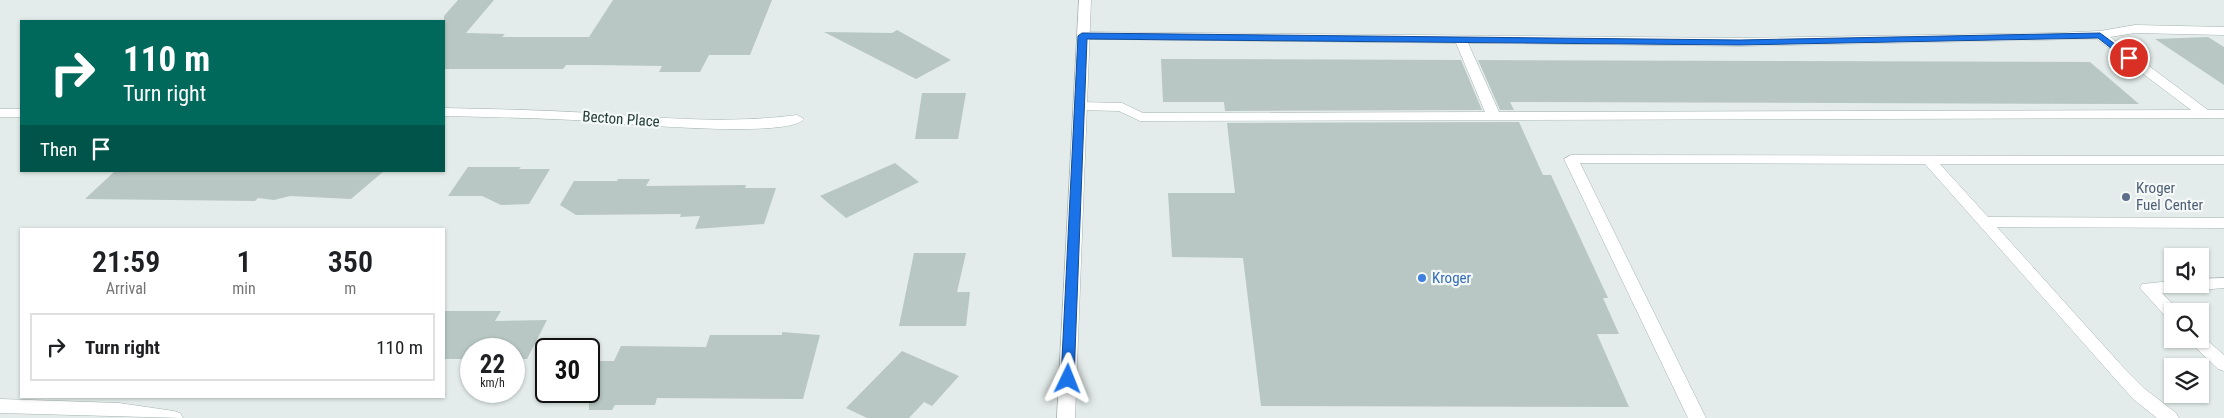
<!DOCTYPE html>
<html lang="en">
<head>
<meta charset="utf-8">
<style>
	:root { --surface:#fff; --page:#f2f2f2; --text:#202124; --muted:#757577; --line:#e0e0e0 }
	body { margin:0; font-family:"Roboto Condensed",sans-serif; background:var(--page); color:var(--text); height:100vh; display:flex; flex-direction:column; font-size:19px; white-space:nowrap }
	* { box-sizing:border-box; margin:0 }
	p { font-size:16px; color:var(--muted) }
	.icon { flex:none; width:28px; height:28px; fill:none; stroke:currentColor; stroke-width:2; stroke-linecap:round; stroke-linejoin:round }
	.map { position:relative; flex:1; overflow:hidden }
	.side { position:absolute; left:20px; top:228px; width:425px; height:170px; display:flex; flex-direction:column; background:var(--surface); border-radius:0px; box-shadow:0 1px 4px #0004 }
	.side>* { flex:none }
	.hud { position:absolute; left:20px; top:20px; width:425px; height:152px; border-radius:0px; box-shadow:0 1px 4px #0004; background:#00695c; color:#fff; overflow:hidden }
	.controls { position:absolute; left:2164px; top:248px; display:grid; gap:10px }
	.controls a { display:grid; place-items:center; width:45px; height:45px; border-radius:0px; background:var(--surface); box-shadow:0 1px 4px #0004; font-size:25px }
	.speed { position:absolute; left:460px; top:338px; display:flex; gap:10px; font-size:25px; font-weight:700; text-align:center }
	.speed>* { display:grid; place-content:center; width:65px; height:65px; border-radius:50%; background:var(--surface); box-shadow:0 1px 4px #0004; line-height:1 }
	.speed small { font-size:12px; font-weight:400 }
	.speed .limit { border:2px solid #111; border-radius:8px; background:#fff; color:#111 }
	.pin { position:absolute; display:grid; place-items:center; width:42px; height:42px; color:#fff; margin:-21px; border:2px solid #fff; border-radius:50%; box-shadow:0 1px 5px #0007 }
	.me { position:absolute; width:55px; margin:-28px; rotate:2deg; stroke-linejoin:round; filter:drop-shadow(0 0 4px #0008) }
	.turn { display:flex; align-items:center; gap:18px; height:105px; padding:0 20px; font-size:22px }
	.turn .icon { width:65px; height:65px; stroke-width:2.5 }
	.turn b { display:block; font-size:35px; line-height:42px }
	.then { display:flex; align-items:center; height:48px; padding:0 20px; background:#0003; gap:10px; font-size:19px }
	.eta { display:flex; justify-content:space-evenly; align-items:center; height:85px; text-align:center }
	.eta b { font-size:30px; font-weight:600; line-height:35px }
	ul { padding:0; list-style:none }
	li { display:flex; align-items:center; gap:15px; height:68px; margin:0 10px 8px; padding:0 10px; border:2px solid var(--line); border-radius:0px }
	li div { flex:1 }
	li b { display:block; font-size:19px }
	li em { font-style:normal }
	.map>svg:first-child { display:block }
	.building { fill:#b8c7c3 }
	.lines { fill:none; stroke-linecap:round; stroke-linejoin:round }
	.service-casing { stroke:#a6b4b2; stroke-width:1 }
	.minor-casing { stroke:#a6b4b2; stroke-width:1 }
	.service { fill:#fff; fill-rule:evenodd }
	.minor { fill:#fff; fill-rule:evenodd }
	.route { fill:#1a73e8; stroke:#114b97 }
	.service-dot { fill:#5c6f8a; stroke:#f4f9f7; stroke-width:2 }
	.shop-dot { fill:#3f7fe0; stroke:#f4f9f7; stroke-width:2 }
	.labels { text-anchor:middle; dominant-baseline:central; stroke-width:4.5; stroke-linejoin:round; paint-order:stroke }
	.street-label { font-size:15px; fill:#233d3a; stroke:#f4f9f7 }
	.service-label { font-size:15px; fill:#4e5e75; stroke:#f4f9f7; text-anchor:start }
	.shop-label { font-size:15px; fill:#366cbe; stroke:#f4f9f7; text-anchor:start }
</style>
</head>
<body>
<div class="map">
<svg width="2224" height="418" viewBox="0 0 2224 418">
	<rect width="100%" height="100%" fill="#e3ecea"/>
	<path class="building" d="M458,0H494L466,33L505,34L502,37H589L613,0H772L750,55H709L700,72H659L662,66L593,65H566L563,69H444V16Z
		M897,30L951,60L916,79L824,32L892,33Z
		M2208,37L2224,47V85L2155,39Z
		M1161,59L1461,60L1482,110L1225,111L1224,102H1163Z
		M1478,60L2090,62L2139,104L1510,102L1514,110H1500Z
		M922,93H966L958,139H915Z
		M1519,122L1543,175H1551L1608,298H1603L1619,334H1597L1629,407L1261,406L1243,258L1172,257L1168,193H1235L1227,123Z
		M895,163L919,182L846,218L820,196Z
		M468,167H521L519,169H550L529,204L501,205L482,196H448Z
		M115,171H384L351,199L290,196L274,200L258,198L255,201L85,199Z
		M618,179H650L646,186L746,185L745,188H776L764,224L695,229L700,216L680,217L681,214L576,215L560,205L574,181H617Z
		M914,253H966L957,292H970L966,326H899Z
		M444,311H501L495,321L547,320L527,359H514V349H471V359H444Z
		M782,332L820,335L803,399L657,398L655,405H615L612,410H589V361H614L621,346L706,347L710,335H782Z
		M902,351L959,376L932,406L924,402L909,418H867L846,408Z"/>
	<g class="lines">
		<defs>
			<path id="service" d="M2135,25L2224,27V35L2135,33L2110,37L2208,110H2224V118L1140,121L1119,111L1079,110L1072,106L1079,102L1122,103L1143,113L1485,112L1456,43L1079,39L1077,36L1083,32L1740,38L2055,33L2100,31ZM2097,39L2191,110L1499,112L1468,43L1740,46Z
				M1571,155L2224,156V164H1940L1988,217L2224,218V228L1997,227L2123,367L2145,389L2176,413L2179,418H2157L2133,399L1925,164L1580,163L1706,418H1688L1564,159Z
				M2224,278V288L2162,293L2179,311H2172V319L2166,317L2140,288L2142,284L2172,281V284H2200V279Z
				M2200,334L2224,355V371L2218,369L2191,343L2189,339H2200Z"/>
			<path id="minor" d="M1079,0H1091L1075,418H1057Z
				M444,108C493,109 543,110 592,113C661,118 728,124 797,115L804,119C788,140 606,122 574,120C530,118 487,117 444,116Z
				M0,109H21V117H0Z
				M0,399L119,403L174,411L180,413L183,418L0,413Z"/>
		</defs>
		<use href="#service" class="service-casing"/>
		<use href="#minor" class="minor-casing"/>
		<use href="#service" class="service"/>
		<use href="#minor" class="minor"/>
	</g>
	<path class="route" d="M1082,33L1740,40L2100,33L2134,58L2126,60L2098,38L1740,45L1087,39L1074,379L1068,384L1061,379L1078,36Z"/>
	<circle class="service-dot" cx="2126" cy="197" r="5"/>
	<circle class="shop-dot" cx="1422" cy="278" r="5"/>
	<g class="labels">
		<g class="street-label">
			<text transform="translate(621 119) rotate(4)">Becton Place</text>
		</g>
		<g class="service-label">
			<text x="2136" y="188">Kroger<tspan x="2136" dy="17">Fuel Center</tspan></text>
		</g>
		<g class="shop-label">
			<text x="1432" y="278">Kroger</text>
		</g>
	</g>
</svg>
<div class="controls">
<a><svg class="icon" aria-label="sound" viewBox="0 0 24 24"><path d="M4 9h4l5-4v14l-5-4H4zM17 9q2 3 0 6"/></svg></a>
<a><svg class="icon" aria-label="search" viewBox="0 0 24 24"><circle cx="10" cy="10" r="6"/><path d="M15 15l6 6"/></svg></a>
<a><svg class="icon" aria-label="layers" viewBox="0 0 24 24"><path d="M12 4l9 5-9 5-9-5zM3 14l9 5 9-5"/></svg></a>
</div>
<div class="speed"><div>22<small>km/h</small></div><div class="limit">30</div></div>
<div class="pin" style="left:2129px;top:58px;background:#d93025"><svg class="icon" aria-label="arrive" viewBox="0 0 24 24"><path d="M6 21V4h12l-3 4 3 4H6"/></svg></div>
<svg class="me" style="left:1068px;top:379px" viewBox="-20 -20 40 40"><path d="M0-17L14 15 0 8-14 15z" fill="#1a73e8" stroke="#fff" stroke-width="4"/></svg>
<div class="hud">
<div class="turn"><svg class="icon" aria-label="right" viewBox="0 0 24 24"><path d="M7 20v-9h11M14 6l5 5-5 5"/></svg><div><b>110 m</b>Turn right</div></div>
<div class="then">Then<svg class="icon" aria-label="arrive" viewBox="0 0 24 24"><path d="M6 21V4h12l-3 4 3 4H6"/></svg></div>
</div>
<section class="side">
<div class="eta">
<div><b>21:59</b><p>Arrival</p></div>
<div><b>1</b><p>min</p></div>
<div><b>350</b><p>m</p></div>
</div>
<ul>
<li><svg class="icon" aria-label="right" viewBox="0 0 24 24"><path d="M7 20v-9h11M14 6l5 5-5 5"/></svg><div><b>Turn right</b></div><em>110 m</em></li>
</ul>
</section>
</div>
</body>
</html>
